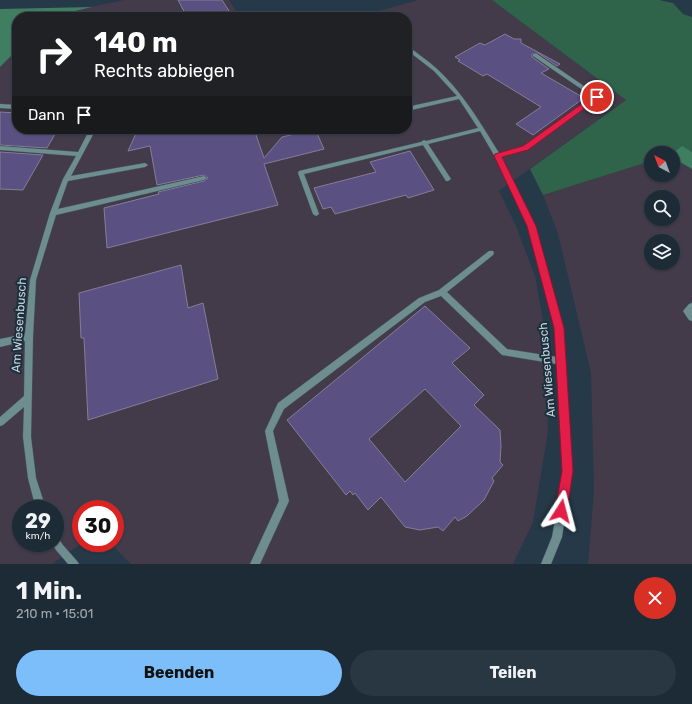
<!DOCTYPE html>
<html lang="de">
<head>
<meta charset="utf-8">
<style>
	:root { --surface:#1c2b36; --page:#293742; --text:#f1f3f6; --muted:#a0a7ad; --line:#3a4751; --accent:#7cbef9 }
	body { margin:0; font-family:Rubik,sans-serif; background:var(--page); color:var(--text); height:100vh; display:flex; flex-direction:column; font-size:15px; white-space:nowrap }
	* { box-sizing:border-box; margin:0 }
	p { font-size:13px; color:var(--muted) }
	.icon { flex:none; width:22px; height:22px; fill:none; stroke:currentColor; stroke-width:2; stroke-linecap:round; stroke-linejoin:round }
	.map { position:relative; height:564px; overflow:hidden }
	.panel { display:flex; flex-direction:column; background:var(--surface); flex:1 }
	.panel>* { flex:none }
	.top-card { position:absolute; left:12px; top:12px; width:400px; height:122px; border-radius:16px; box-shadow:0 1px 3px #0004,0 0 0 1px var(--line); background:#202124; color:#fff; overflow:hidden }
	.needle { width:26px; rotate:319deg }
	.fabs { position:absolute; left:644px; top:146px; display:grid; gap:8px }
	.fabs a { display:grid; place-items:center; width:36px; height:36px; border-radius:50%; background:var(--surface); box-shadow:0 1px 3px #0004,0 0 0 1px var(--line); font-size:20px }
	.speed { position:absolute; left:12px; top:500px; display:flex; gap:8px; font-size:20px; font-weight:700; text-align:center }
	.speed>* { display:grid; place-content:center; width:52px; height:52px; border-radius:50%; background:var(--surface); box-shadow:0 1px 3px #0004,0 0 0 1px var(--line); line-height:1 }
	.speed small { font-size:10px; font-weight:400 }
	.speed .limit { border:6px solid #d22; background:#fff; color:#111 }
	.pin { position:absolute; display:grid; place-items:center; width:34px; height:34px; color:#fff; margin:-17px; border:2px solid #fff; border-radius:50%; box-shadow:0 1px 4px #0007 }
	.me { position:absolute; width:44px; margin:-22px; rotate:9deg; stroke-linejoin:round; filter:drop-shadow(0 0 3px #0008) }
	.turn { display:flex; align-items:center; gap:14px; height:84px; padding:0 16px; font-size:18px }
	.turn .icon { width:52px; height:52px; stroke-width:2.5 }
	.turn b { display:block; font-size:28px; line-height:34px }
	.then { display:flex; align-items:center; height:38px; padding:0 16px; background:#0003; gap:8px; font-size:15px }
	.round { display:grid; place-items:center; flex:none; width:42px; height:42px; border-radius:21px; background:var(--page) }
	.head { display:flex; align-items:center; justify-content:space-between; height:68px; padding:0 16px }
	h1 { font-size:24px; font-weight:700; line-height:30px }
	.cta { display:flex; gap:8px; margin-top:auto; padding:8px 16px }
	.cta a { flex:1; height:46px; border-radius:24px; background:var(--accent); color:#111; font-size:16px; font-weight:700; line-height:46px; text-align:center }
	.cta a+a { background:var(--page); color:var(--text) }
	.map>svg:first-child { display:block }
	.industrial { fill:#433a4a; fill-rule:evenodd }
	.green { fill:#2f644b }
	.forest { fill:#407e61 }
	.building { fill:#5a5182; stroke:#827f97; fill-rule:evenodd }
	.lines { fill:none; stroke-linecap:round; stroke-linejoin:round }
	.minor-casing { stroke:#435563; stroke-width:1 }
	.minor { fill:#6d8d8f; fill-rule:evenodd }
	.route { fill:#e11d48; stroke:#92132f }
	.labels { text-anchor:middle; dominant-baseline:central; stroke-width:4; stroke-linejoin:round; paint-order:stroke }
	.street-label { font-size:12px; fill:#c9d6df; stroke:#1b2f3d }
</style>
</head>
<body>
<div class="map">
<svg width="692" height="564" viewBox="0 0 692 564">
	<rect width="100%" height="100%" fill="#253948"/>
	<path class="industrial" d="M124,0H229L240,17H50L52,15Z
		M418,0H492L626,100L499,191L516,226L535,276L547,342L548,432L533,522L513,564H131L110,543H115V509H81L82,543L52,564H0V67L17,50V129H407V17H358ZM21,509H55V543H21Z
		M673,158L692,169V564H588L594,491L591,373L558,234L543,195L651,161V175H673ZM651,197H673V219H651ZM651,241H673V263H651Z"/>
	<path class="green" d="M492,0H659L673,3L683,14L692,17V152L682,147L673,153H651V161L543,195L530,169L626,100Z"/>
	<path class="forest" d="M92,7L50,17H17V50L0,67V9Z
		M682,146L692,152V169L673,158V153Z"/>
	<path class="building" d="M178,0H222L233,17H187Z
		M505,34L514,39H521V43L560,64L557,66L538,53L532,54V57L549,69L541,73L584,98L533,135L516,124L541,107L487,74L483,76L458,61L460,60L455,57L480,43L485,45Z
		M0,112L17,113V129H58L47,148L0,145Z
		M138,129H254L264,158L282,137L315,129L324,149L264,164L278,205L107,248L104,208L159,194L158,192L204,181L208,178L204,175L157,185L150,146L128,151Z
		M410,151L434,190L408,198L406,195L335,214L331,207L323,209L314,188L376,172L370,162Z
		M0,152L43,155L23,190L0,189Z
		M181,265L188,308L203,303L218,379L88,420L84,338H81L79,293Z
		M425,306L470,348L452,363L484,395L474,405L500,430L501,446L500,462L503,465L492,478L494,481L484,500L467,516L458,521L455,517L443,531L438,527L420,530L405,527L381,497L368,510L355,493L353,495L350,491L346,495L287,420ZM425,389L461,426L405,482L369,439Z"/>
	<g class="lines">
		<defs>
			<path id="minor" d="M407,47C413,49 419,55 425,59C458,84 478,119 499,153L523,147L593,97L533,56V54H537L600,97L527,149L501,157L534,226L563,329L572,471L562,537L551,564H541L552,537L564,471L557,364L502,355L441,296L425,302L284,409L273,431L289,501L260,564H250L279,501L265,431L278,403L419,298L439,290L489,251H493L494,253L493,255L447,292L507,349L557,357L555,329L528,226L498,162L480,131L428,144L451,179L448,181H446L423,145L304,174L319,214L316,216L313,214L298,173L299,171L421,142L424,140L426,141L478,128L459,99L407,111V107L457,96L434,71L407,50Z
				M0,104L17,105V109L0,108Z
				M90,129H96L71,176L145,163L148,165L145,167L68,181L58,209L204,176L207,178L204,180L56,215L36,280L33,337L31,437L36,478L46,509H36L28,478L23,437L24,407L3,425L0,426V417L24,396L25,341L0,347V339L25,334L30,280L50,213L63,179L76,156L0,150V146L78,152Z
				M692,303V321L689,320L683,311L689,304Z
				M55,534L58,536L62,544L77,561L79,564H68L56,550L52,543H55Z"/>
		</defs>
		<use href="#minor" class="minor-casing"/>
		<use href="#minor" class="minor"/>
	</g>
	<path class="route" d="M594,95H597L600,97L528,150L502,157L536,226L564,328L573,471L567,511L566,515L561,517L557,515L555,511L562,471L554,328L527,226L494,156L495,154L523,146Z"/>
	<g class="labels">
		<g class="street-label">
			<text transform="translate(19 325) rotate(-86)">Am Wiesenbusch</text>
			<text transform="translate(547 370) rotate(-95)">Am Wiesenbusch</text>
		</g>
	</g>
</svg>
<div class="fabs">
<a><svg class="needle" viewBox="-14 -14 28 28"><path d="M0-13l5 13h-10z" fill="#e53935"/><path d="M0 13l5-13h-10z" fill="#a0a7ad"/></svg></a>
<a><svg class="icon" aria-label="search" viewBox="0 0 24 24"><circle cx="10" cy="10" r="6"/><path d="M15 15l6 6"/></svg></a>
<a><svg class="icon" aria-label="layers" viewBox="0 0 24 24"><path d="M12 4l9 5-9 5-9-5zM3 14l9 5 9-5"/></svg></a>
</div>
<div class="speed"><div>29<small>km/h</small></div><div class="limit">30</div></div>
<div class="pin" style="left:597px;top:97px;background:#d93025"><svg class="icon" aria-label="arrive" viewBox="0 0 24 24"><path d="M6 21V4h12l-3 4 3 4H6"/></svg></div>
<svg class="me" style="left:561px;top:511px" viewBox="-20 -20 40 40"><path d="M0-17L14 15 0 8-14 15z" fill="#e11d48" stroke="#fff" stroke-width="4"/></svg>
<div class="top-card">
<div class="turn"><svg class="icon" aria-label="right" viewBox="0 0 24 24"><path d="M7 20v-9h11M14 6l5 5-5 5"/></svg><div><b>140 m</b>Rechts abbiegen</div></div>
<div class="then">Dann<svg class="icon" aria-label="arrive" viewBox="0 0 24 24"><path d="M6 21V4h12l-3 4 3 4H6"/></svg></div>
</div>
</div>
<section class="panel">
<div class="head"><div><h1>1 Min.</h1><p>210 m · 15:01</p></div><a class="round" style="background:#d93025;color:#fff"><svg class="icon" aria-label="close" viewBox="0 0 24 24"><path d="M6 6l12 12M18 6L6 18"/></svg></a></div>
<div class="cta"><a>Beenden</a><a>Teilen</a></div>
</section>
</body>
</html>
